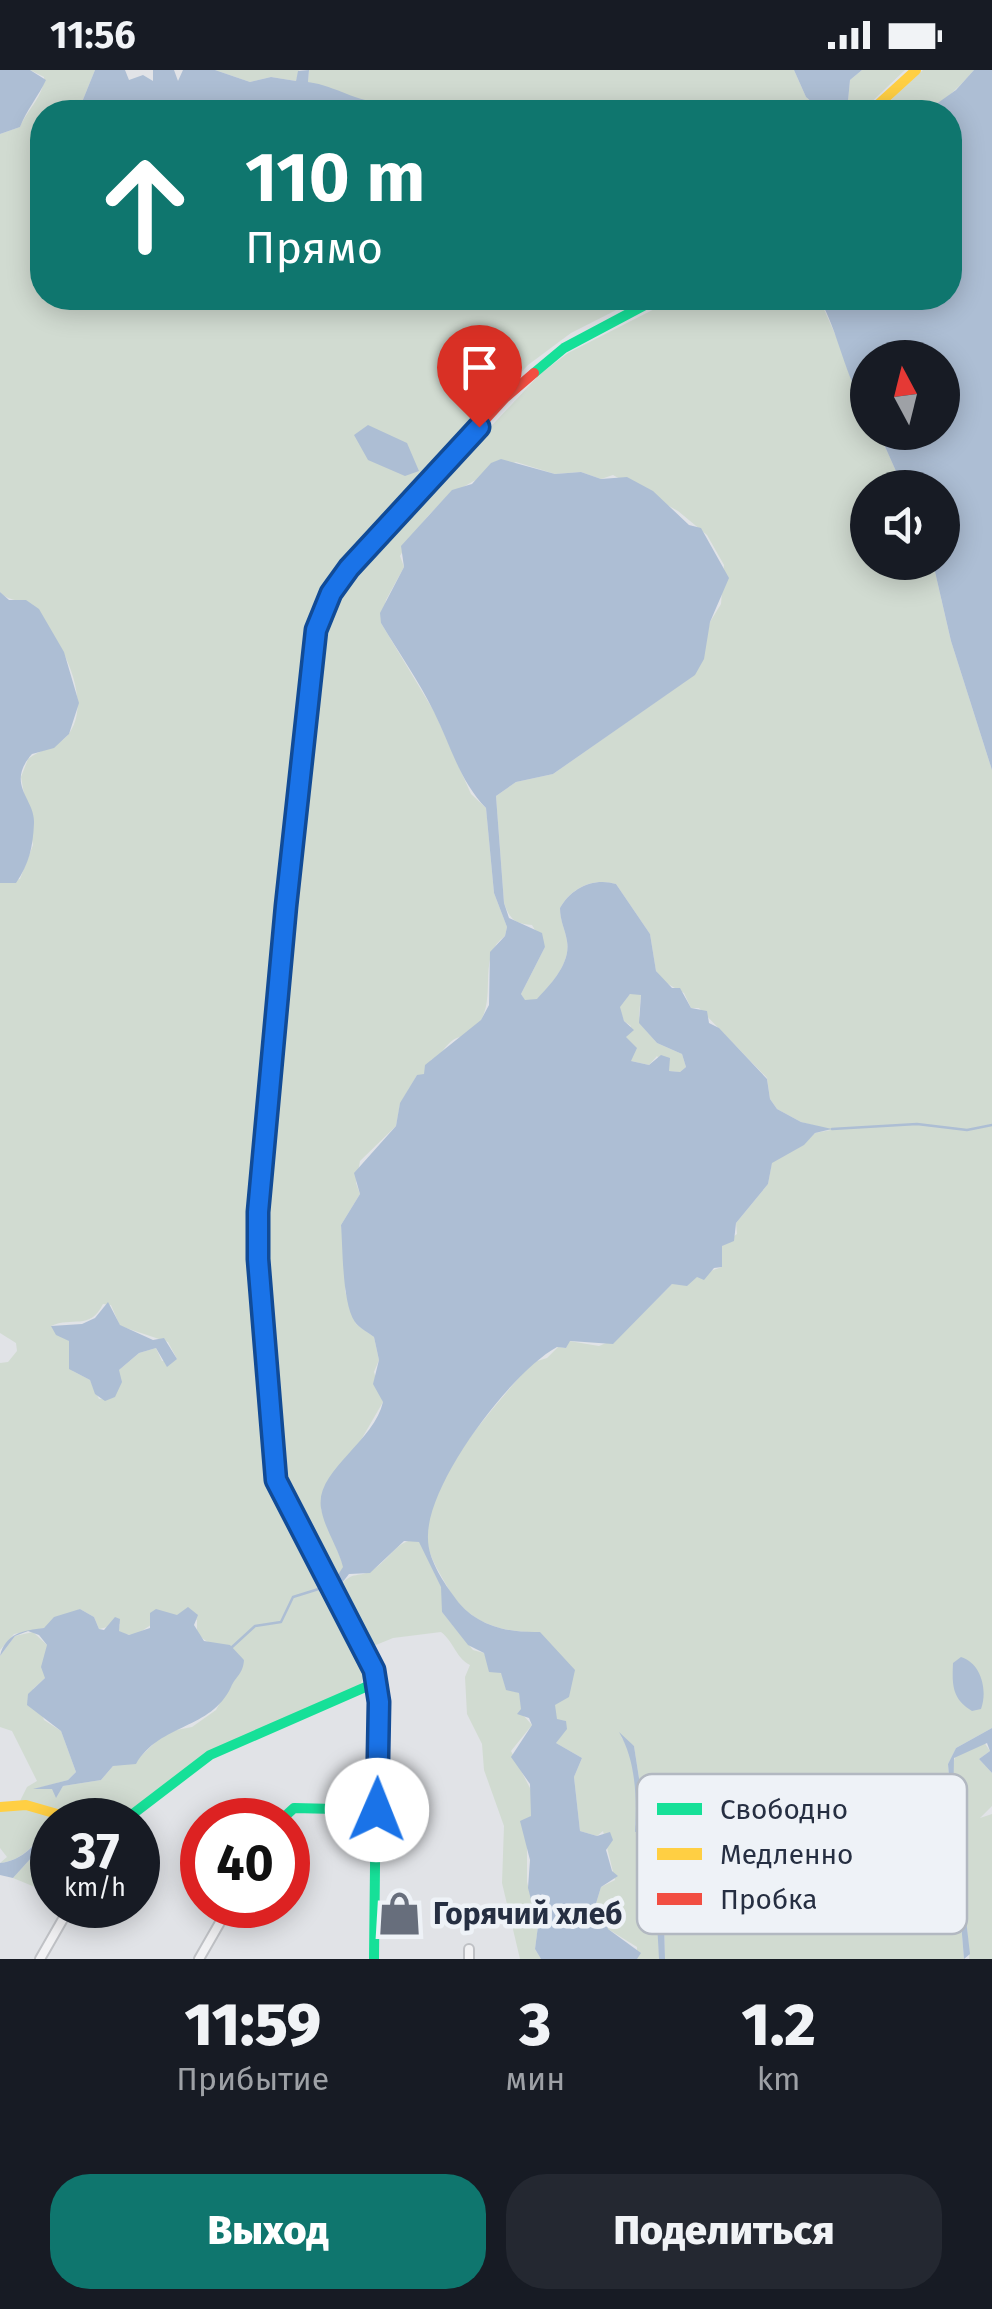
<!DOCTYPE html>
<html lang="ru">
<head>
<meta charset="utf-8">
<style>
	:root { --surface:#171b24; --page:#242831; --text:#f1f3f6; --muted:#9ea1a6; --accent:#0f766e }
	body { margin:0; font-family:"Fira Sans",sans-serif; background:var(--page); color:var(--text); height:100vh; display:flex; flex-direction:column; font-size:38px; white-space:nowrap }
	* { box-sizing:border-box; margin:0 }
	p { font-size:32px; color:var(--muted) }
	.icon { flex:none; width:55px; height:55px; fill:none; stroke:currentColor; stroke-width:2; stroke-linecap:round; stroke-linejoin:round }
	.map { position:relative; height:1889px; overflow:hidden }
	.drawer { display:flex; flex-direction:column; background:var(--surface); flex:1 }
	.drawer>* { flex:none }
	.hud { position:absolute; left:30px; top:30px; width:932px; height:210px; border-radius:40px; box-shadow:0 5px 25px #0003; background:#0f766e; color:#fff; overflow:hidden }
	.needle { width:65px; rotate:353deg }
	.controls { position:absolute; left:850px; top:270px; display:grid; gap:20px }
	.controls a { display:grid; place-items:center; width:110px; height:110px; border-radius:50%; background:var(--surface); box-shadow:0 5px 25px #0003; font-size:50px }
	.speed { position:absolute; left:30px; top:1728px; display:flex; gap:20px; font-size:50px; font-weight:700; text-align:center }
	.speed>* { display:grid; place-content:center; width:130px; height:130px; border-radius:50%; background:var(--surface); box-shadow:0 5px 25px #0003; line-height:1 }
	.speed small { font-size:25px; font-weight:400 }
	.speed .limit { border:15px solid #d22; background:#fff; color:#111 }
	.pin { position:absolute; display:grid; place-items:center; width:85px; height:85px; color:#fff; margin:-102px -42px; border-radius:50% 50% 50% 0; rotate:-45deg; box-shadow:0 0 10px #0007 }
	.pin .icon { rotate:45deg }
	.me { position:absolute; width:110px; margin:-55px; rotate:1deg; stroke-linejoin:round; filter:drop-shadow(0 0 8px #0008) }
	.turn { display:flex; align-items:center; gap:35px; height:210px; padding:0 50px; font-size:45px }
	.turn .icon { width:130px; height:130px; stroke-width:2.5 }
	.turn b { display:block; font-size:70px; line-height:85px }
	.eta { display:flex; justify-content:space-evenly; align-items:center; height:170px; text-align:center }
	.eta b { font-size:60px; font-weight:800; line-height:70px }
	.cta { display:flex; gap:20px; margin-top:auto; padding:20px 50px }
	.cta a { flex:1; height:115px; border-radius:40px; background:var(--accent); color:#fff; font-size:40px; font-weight:800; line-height:115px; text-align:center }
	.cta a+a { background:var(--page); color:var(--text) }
	.status { display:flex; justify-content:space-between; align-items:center; height:70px; padding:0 50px; background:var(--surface); direction:ltr }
	.status svg { height:28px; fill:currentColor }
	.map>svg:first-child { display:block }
	.green { fill:#d1dbd1; fill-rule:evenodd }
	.water { fill:#adbed4; fill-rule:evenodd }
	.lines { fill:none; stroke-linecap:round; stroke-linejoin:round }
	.stream { stroke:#adbed4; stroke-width:2.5 }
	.street-casing { stroke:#bfc1c5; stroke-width:12 }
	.street { stroke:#f1f1f3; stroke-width:8 }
	.fast { stroke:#16e098; stroke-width:10 }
	.slow { stroke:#ffcf43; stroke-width:10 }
	.jam { stroke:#f24e42; stroke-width:10 }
	.route-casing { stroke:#114b97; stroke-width:25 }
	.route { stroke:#1a73e8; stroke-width:18 }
	.labels { text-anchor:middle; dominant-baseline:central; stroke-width:9; stroke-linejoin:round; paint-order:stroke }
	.poi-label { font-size:30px; font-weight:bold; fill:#262f42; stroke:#eef2f7; text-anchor:start }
	.key { fill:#eef2f7; stroke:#b2b8c1; stroke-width:2.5 }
	.key-label { font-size:28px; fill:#262f42 }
</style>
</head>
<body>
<div class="status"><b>11:56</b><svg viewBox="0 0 49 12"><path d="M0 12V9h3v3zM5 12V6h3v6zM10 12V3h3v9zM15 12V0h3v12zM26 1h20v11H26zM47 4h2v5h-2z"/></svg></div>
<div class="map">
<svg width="992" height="1889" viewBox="0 0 992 1889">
	<rect width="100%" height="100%" fill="#e1e3e7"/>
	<path class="green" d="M30,0H95L78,42H42V228H640L571,263L528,295L339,499L327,515L311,554L250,1185L266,1374L275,1426L352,1561L367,1602L359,1616L220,1676L118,1750H94L20,1731L27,1717L37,1711L12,1661L0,1657V1586L15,1566L33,1562L47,1575L45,1608L33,1619L44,1650L61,1661L76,1702L68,1710L35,1719H53L56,1727L63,1716L101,1710L113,1696L141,1686L166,1662L192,1657L216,1640L244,1590C223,1573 211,1579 197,1563V1550C152,1532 145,1578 118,1561L120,1554L99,1559L94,1547L80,1539L44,1558L14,1564L0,1580V1293L8,1292L17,1281L16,1273L0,1263V813L20,809L33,775L21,707L28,689C40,679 55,679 67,666C96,632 59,564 32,538C21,528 8,532 0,522V64L20,57C27,40 44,26 44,7ZM103,1234L111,1235L120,1256L168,1272L177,1289L162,1291L156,1278L139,1283L119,1300L114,1327L99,1329L90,1310L73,1301L69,1271L51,1256C72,1246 90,1261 103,1234Z
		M215,0H299L296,11L271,7L250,12Z
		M309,0H794L806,27L823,42L422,41L394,31L382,35L339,25L308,12Z
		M862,0H905L861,42H829L848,31L850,10Z
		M923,0H974C940,39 929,42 878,42Z
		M676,228H819L843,282L855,322L867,339L868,362L879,363L903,417L868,418V492L933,493L951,571L992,700V1658L956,1678L948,1694L964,1889H665L663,1814L655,1772L646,1753L634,1676L621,1667C636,1684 641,1735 635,1755C660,1773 659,1859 659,1889H637V1877L608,1859L594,1840L601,1817L615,1810L603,1761L597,1766L580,1761L574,1707L582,1688L556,1673L566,1651L557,1650L554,1642L540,1562C501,1563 468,1553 448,1518C441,1505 431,1490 428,1476C418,1414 496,1337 531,1293L547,1288L558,1277L566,1278L569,1271L599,1276L618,1268L672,1214L722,1197V1175L737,1164L736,1153L768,1114L772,1092L803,1075L815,1063L831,1060L801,1052L777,1039L770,1029L767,1008L699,938H691L684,923L666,913L656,901L650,864L616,814C593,807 571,818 560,838C560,851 565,859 567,871C571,893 551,914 537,930L525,931L521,924L545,877L532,855C514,854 510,849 504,833L496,726L516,712L553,704L694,605L710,552L721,534L724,495L707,465L678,441L613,405L601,409L581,402L555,404L516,392C460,414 431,432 400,486L404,497L386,530L381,553L435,643L471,724L486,738L494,823L507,857L505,866C472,889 505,939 468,964C463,967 457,967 453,970C443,977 443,985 431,990L425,1005H417L400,1034L396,1056L360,1091L356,1113L360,1124L341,1155L348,1202L345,1221L356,1254L374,1267L379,1290L374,1302L383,1332L321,1439L344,1497L334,1511L293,1438L279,1394L263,1167L322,561L336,527L353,504L540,304L568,283Z
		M630,924H641L639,946L643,957L657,973L682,984L686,997L680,1002L669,1001L657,986L649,995L631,991L626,967L631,956L624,951L619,937Z
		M412,1470L420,1472L442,1518V1542L473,1580L484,1583L491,1598L502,1604L506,1619L519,1623L523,1645L532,1655L511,1681L533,1724L531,1746L527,1749V1812L538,1856L535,1879L541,1889H520L502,1813L504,1756L484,1700L482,1674L467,1644L465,1607L470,1595C455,1587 455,1573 441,1562L393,1568L371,1577L338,1518C354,1498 358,1510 374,1499C388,1490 396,1473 412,1470Z
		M984,1672L990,1681L979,1689L992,1703V1736L980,1748L992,1744V1889H969C971,1855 942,1703 956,1686C962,1678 975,1675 984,1672Z
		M22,1738L68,1750L46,1752C39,1773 22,1791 0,1793L7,1787L0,1778V1741Z
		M43,1781L52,1784V1792L43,1795L39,1802L52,1810V1824L13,1808L32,1787Z"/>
	<path class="water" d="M0,0H30L46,10C38,27 27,39 20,57L0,64Z
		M95,0H125L129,10L143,5L153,11V0H174L178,11L183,0H215L250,12L271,7L296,11L298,1L309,0L308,12C343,17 360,38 400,31L414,40L445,42H78Z
		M794,0H862L850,10L848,31L823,42L806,27Z
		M974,0H992V700L951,571L933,493L942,492V418L903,417L879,363L942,362V288H868L867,339C844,307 839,262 819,228H950V42H925L956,20Z
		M368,355L407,373L419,401L405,406L368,390L354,365Z
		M501,389L555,404L581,402L601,409L627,407L653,421L689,455L701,458L729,508L710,552L704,589L695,605L553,704L516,712L496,726L504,833L509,848L542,863L545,877L521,924L525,930L537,929C551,914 571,893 567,871C565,859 560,851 560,838C571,818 594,807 616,814L650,864L656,901L672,918H680L691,938L707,941L709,953L719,958L767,1009L770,1029L777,1039L801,1052L832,1059L815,1063L804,1075L772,1093L768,1114L736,1153L734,1171L722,1176V1197L714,1198L704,1210L697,1207L687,1216L672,1214L613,1274L570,1271L566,1278L557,1277C511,1302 425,1415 428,1469C428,1488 442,1510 453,1525C473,1555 505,1563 540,1562L575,1600L569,1627L555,1635L557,1649L566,1651L567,1659L556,1673L582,1688L574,1707L580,1761L597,1766L610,1762L613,1770L606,1780L612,1801L618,1806L601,1817L594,1840L605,1846L608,1859L641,1883L637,1889H541L535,1879L538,1856L528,1818L530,1790L520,1751L531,1746L530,1714L511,1687L532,1655L529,1648L517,1644L521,1639L519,1623L506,1620L501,1603L489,1602L484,1583L468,1575L442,1542L441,1517L419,1472L404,1471L370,1503L349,1504L338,1518L334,1511L343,1497C338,1477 324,1458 321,1438C315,1401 374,1372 383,1332L373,1314L379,1290L374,1267C369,1263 359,1258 355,1252C342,1233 343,1179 341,1155L360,1124L354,1103L396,1056L400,1033L417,1005L424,1004L425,995L481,950L489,935L490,882L505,866L507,857L494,823L486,738C459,710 451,676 434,642C419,611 399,583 381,553L380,543L404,497L401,476L452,420L472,414L491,393ZM630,924L641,925L639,953L657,973L682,984L686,997L680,1002L669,1001L670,988L661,985L649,995L631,991L637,978L626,967L634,960L624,951L620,937Z
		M0,522L9,530H26L39,539L64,582L79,633L69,664L54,678L32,684C5,715 35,728 34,753C33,777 29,794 16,813H0Z
		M108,1232L120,1255L153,1270L164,1268L177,1289L167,1297L156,1278L139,1283L119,1300L122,1312L115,1327L105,1331L95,1324L90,1310L69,1299V1271L56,1265L51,1256L82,1254L95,1248Z
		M188,1537L198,1545L194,1555L204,1571L230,1575L244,1590C243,1604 236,1606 231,1617C211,1660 160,1653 136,1694L113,1696L101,1710L63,1716L56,1728L52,1719H33L68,1710L76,1702L61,1661L27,1635L28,1624L45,1608L41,1597L47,1575L39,1565L28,1561L15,1566L0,1586C5,1564 23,1560 44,1558L54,1547L80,1539L94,1547L99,1559L104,1560L115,1547L120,1549L119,1561L129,1565L150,1558V1543L156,1539L177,1545Z
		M961,1587C981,1593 988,1620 981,1639L972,1641C952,1629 952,1615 953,1593Z
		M992,1658V1703L979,1689L990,1681L987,1673L954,1688L953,1735L970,1884L964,1889L948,1694L956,1678Z
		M619,1662L634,1676L646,1753L655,1772L663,1814L665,1889H659L655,1815L642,1761L635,1762C637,1728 636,1691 619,1662Z
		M46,1752L52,1754L47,1766L52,1784L43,1781L32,1787L13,1808L0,1805V1793C22,1791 40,1773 46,1752Z"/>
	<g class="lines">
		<path class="stream" d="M832,1059L917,1054L967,1060L992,1055
			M231,1578L255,1556L281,1552L293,1527L325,1517"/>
		<defs>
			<path id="street" d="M469,1879V1889
				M40,1889L71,1835
				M199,1889L230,1835"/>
		</defs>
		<use href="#street" class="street-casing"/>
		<use href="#street" class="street"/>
		<path class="fast" d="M534,303L564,278L658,228
			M330,1515L358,1564L377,1612L374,1889
			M125,1750L210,1685L377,1612
			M281,1750L294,1738L377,1740"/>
		<path class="slow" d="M870,42L916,0
			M277,945L257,1189L276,1410L330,1515
			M0,1737L26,1735L78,1750"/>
		<path class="jam" d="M277,945L312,585L323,540L349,499L505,328L534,303"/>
	</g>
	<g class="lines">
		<defs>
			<path id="route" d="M377,1740L379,1632L374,1600L276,1410L258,1189V1142L286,836L316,560L331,523L349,498L479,357"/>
		</defs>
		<use href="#route" class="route-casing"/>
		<use href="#route" class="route"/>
	</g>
	<defs>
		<symbol id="shop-bare" viewBox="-9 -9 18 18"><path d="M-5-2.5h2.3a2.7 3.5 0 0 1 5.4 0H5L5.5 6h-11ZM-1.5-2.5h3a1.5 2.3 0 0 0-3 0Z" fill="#676e7c" stroke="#eef2f7" stroke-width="2.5" paint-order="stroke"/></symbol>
	</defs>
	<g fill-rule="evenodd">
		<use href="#shop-bare" x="368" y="1812" width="63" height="63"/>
	</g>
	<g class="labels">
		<g class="poi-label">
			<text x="433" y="1844">Горячий хлеб</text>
		</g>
	</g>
	<rect x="637" y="1704" width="330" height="160" rx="15" class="key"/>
	<rect x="657" y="1733" width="45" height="12" fill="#16e098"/>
	<rect x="657" y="1778" width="45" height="12" fill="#ffcf43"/>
	<rect x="657" y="1823" width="45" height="12" fill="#f24e42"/>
	<g class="key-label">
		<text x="720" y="1749">Свободно</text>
		<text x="720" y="1794">Медленно</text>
		<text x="720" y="1839">Пробка</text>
	</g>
</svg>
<div class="controls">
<a><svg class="needle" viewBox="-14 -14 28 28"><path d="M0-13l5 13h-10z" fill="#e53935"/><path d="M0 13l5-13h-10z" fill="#9ea1a6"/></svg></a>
<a><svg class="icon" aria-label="sound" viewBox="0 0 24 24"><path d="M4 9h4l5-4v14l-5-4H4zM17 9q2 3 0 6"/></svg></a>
</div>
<div class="speed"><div>37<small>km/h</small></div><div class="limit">40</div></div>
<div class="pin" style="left:479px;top:357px;background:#d93025"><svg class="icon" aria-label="arrive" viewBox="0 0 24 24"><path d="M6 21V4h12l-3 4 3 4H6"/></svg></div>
<svg class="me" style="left:377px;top:1740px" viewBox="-20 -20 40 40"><circle r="19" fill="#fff"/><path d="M0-13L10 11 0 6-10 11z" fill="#1a73e8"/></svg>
<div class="hud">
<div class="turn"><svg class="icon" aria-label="ahead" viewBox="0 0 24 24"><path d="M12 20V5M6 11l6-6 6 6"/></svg><div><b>110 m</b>Прямо</div></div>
</div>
</div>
<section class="drawer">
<div class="eta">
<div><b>11:59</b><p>Прибытие</p></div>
<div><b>3</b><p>мин</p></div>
<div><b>1.2</b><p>km</p></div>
</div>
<div class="cta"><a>Выход</a><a>Поделиться</a></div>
</section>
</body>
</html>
